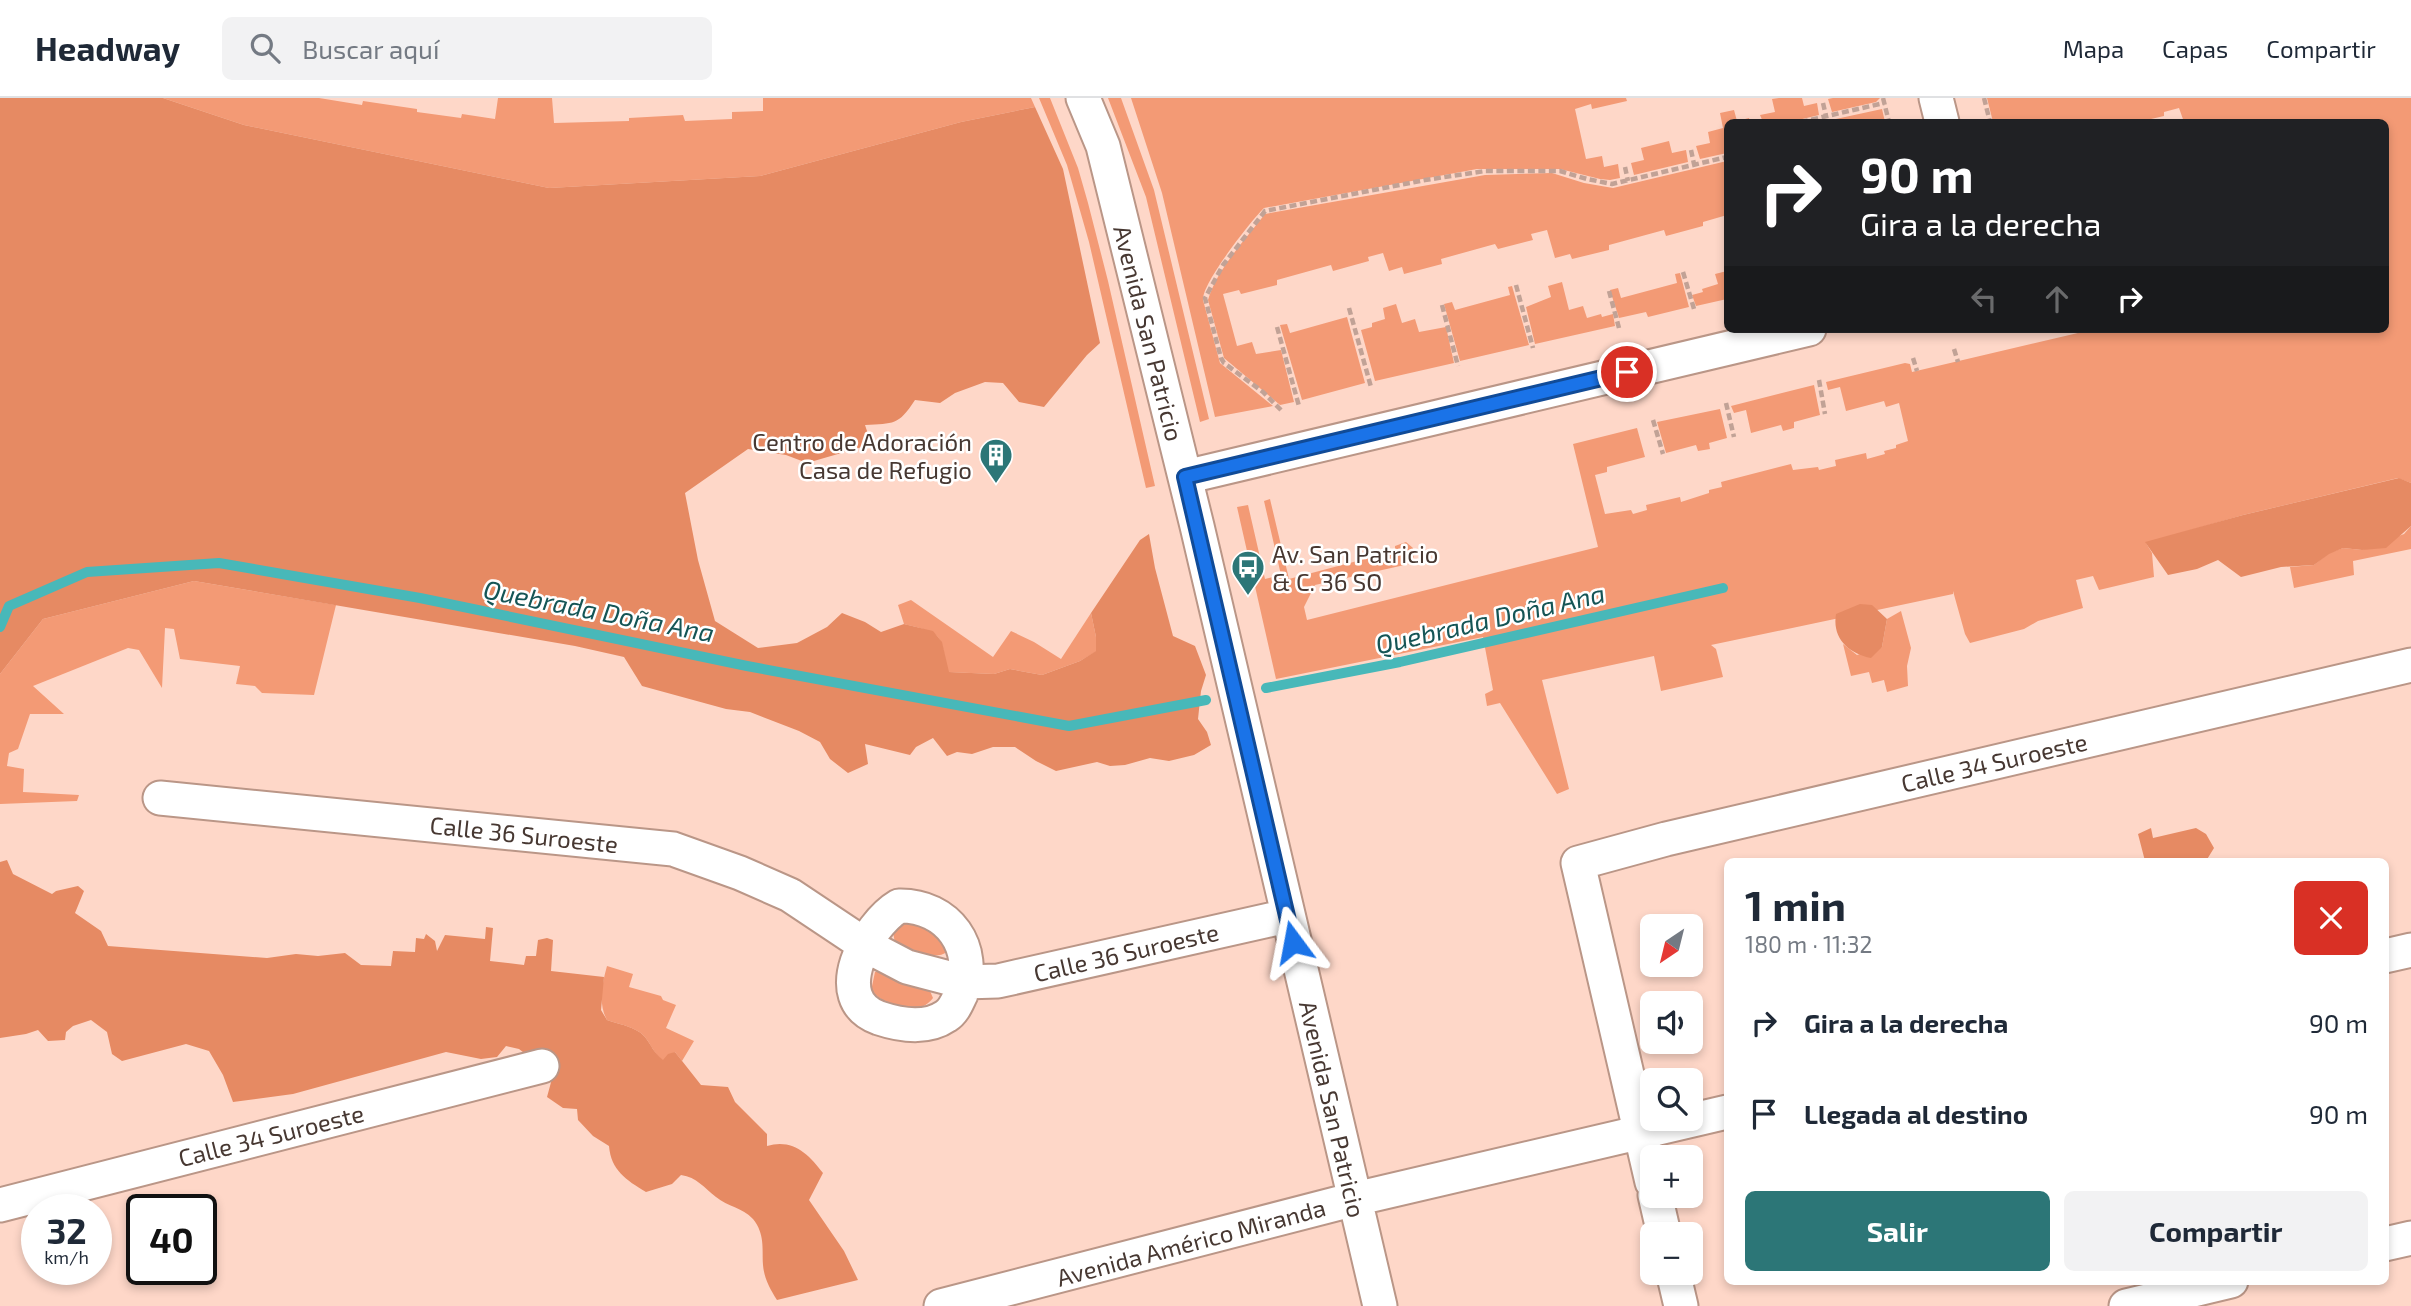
<!DOCTYPE html>
<html lang="es">
<head>
<meta charset="utf-8">
<style>
	:root { --surface:#fff; --page:#f2f2f3; --text:#1f2937; --muted:#747a83; --line:#e0e1e3; --accent:#2c7677 }
	body { margin:0; font-family:"Exo 2",sans-serif; background:var(--page); color:var(--text); height:100vh; display:flex; flex-direction:column; font-size:26px; white-space:nowrap }
	* { box-sizing:border-box; margin:0 }
	p { font-size:23px; color:var(--muted) }
	.icon { flex:none; width:38px; height:38px; fill:none; stroke:currentColor; stroke-width:2; stroke-linecap:round; stroke-linejoin:round }
	.map { position:relative; flex:1; overflow:hidden }
	.sheet { position:absolute; left:1724px; top:760px; width:665px; height:427px; display:flex; flex-direction:column; background:var(--surface); border-radius:10px; box-shadow:0 4px 10px #0003 }
	.sheet>* { flex:none }
	.hud { position:absolute; left:1724px; top:21px; width:665px; height:214px; border-radius:10px; box-shadow:0 4px 10px #0003; background:#202124; color:#fff; overflow:hidden }
	.needle { width:46px; rotate:215deg }
	.controls { position:absolute; left:1640px; top:816px; display:grid; gap:14px }
	.controls a { display:grid; place-items:center; width:63px; height:63px; border-radius:10px; background:var(--surface); box-shadow:0 4px 10px #0003; font-size:35px }
	.speed { position:absolute; left:21px; top:1096px; display:flex; gap:14px; font-size:35px; font-weight:700; text-align:center }
	.speed>* { display:grid; place-content:center; width:91px; height:91px; border-radius:50%; background:var(--surface); box-shadow:0 4px 10px #0003; line-height:1 }
	.speed small { font-size:18px; font-weight:400 }
	.speed .limit { border:4px solid #111; border-radius:10px; background:#fff; color:#111 }
	.pin { position:absolute; display:grid; place-items:center; width:60px; height:60px; color:#fff; margin:-30px; border:4px solid #fff; border-radius:50%; box-shadow:0 2px 7px #0007 }
	.me { position:absolute; width:77px; margin:-38px; rotate:347deg; stroke-linejoin:round; filter:drop-shadow(0 0 5px #0008) }
	.turn { display:flex; align-items:center; gap:24px; height:147px; padding:0 21px; font-size:32px }
	.turn .icon { width:91px; height:91px; stroke-width:2.5 }
	.turn b { display:block; font-size:49px; line-height:60px }
	.lanes { display:flex; align-items:center; height:66px; padding:0 21px; background:#0003; justify-content:center; gap:35px; direction:ltr }
	.lanes .off { opacity:.35 }
	.round { display:grid; place-items:center; flex:none; width:74px; height:74px; border-radius:10px; background:var(--page) }
	.overview { display:flex; align-items:center; justify-content:space-between; height:119px; padding:0 21px }
	h1 { font-size:42px; font-weight:700; line-height:52px }
	.primary-button { display:flex; gap:14px; margin-top:auto; padding:14px 21px }
	.primary-button a { flex:1; height:80px; border-radius:10px; background:var(--accent); color:#fff; font-size:28px; font-weight:700; line-height:80px; text-align:center }
	.primary-button a+a { background:var(--page); color:var(--text) }
	ul { padding:0; list-style:none }
	li { display:flex; align-items:center; gap:21px; height:91px; padding:0 21px }
	li div { flex:1 }
	li b { display:block; font-size:26px }
	li em { font-style:normal }
	header { display:flex; align-items:center; gap:42px; box-sizing:border-box; height:98px; padding:0 35px; background:var(--surface); border-bottom:2px solid var(--line) }
	header strong { font-size:33px }
	nav { display:flex; gap:38px; margin-inline-start:auto; font-size:24px }
	.search { width:490px; height:63px; background:var(--page); display:flex; align-items:center; gap:18px; box-sizing:border-box; padding:0 24px; border-radius:10px; color:var(--muted); font-size:26px }
	.map>svg:first-child { display:block }
	.green { fill:#f39a75 }
	.forest { fill:#e68a63 }
	.lines { fill:none; stroke-linecap:round; stroke-linejoin:round }
	.stream { stroke:#48b8b9; stroke-width:10 }
	.minor-casing { stroke:#ba9687; stroke-width:37 }
	.path { stroke:#c1a296; stroke-width:4.5; stroke-dasharray:7 3.5; stroke-linecap:butt }
	.minor { stroke:#fff; stroke-width:33 }
	.route-casing { stroke:#114b97; stroke-width:18 }
	.route { stroke:#1a73e8; stroke-width:12 }
	.labels { text-anchor:middle; dominant-baseline:central; stroke-width:5; stroke-linejoin:round; paint-order:stroke }
	.street-label { font-size:24px; fill:#473832; stroke:#fff }
	.poi-label { font-size:24px; fill:#473832; stroke:#fff; text-anchor:end }
	.water-label { font-size:26px; font-style:italic; fill:#155556; stroke:#fff }
</style>
</head>
<body>
<header>
<strong>Headway</strong>
<div class="search"><svg class="icon" aria-label="search" viewBox="0 0 24 24"><circle cx="10" cy="10" r="6"/><path d="M15 15l6 6"/></svg>Buscar aquí</div>
<nav><a>Mapa</a><a>Capas</a><a>Compartir</a></nav>
</header>
<div class="map">
<svg width="2411" height="1208" viewBox="0 0 2411 1208">
	<rect width="100%" height="100%" fill="#fed7c8"/>
	<path class="green" d="M163,0H319L362,7L363,3L417,11V14L461,20L462,16L495,21L498,0H552L554,25L629,23V20L683,17L685,23L732,21V14L763,13V0H1031L1035,9L961,24L760,78L549,90L244,27Z
		M1039,0H1050L1078,70L1088,105L1108,183L1155,388L1146,390L1089,144L1067,67Z
		M1108,0H1121L1154,92L1209,321L1200,324L1146,99Z
		M1131,0H1626L1627,3L1592,11L1591,6L1575,11L1586,61L1602,58L1604,69L1618,66L1620,80L1610,82L1600,81L1560,71H1477L1264,110C1250,124 1202,185 1203,202L1220,265L1273,308L1215,319L1162,95Z
		M1779,0H1802L1804,8L1817,5L1819,17L1790,24H1763L1760,17L1775,14L1772,1Z
		M1833,0H1880L1876,4L1832,14L1828,1Z
		M1987,0H2411V385L2398,380L2243,417L2146,445L2152,455L2154,479L2099,492L2093,478L2076,482L2083,510L2038,523L2024,531L1970,545L1965,536L1953,493V496L1711,547L1716,551L1723,579L1661,593L1654,558L1542,582L1569,691L1557,696L1500,605L1487,608L1485,596L1493,592L1483,539L1276,581L1237,409L1248,407L1265,481L1281,477L1264,403L1270,401L1289,481L1395,453V448L1406,444L1413,450L1414,459L1409,466L1315,487L1304,509L1307,522L1598,449L1573,346L1637,330L1645,359L1607,369V374L1595,377L1605,416L1631,412L1633,416L1647,412L1646,407L1680,399L1681,404L1709,395V392L1722,389L1721,384L1791,366L1793,372L1818,369L1819,372L1836,368L1835,362L1866,355L1867,361L1885,356L1884,353L1896,350V347L1908,343L1899,305L1886,309L1884,303L1846,313L1840,289L1828,292L1826,284L1905,265L1910,266L1912,274L2095,231H2385V24H2184L2179,10L2164,14V18L2138,24H2128L2127,21L2113,24H1993Z
		M1882,11L1885,24H1822Z
		M1734,12L1737,23L1749,20L1750,24H1727V55L1700,61L1696,48L1710,45L1708,34L1723,30L1720,15Z
		M1669,43L1672,55L1686,52L1688,64L1634,77L1631,65L1644,62L1641,50Z
		M1727,63V117L1703,124V128L1666,138L1664,132L1609,147V152L1572,161L1570,156L1555,160L1547,132L1531,136L1533,142L1498,151L1495,146L1441,161L1442,166L1404,176L1402,169L1389,173L1383,155L1368,159L1369,163L1333,173L1331,167L1277,182V187L1241,196L1239,192L1223,196L1237,248L1252,244L1256,256L1281,252L1294,304L1280,307L1224,260L1208,202C1217,171 1245,142 1265,116L1485,77L1552,75L1584,85L1613,90Z
		M1727,173V201L1696,208L1692,197L1703,194L1702,191L1718,186L1715,176Z
		M1680,175L1689,209L1648,219L1646,214L1619,220L1610,192L1618,190L1621,200L1677,185L1675,176Z
		M1562,184L1569,212L1583,208L1587,220L1601,216L1602,219L1613,216L1615,228L1535,246L1526,209L1551,199L1548,188Z
		M1512,188L1529,247L1460,263L1444,206L1452,204L1455,212L1510,197L1508,189Z
		M1396,206L1402,225L1415,221L1419,234L1446,229L1454,265L1375,283L1361,232L1372,229V225L1385,221L1383,210Z
		M1347,219L1365,285L1302,302L1280,227L1287,226L1290,235Z
		M1814,287L1820,317L1794,324V330L1783,333L1781,327L1751,335L1746,312L1734,315L1731,308Z
		M1720,311L1727,340L1709,345L1710,351L1698,353L1696,347L1666,355L1657,324Z
		M2411,428V451L2353,463L2354,477L2294,490L2290,469L2314,467L2329,455L2343,450L2362,452L2404,436Z
		M194,483L336,507L314,597L262,595L255,588L236,586L240,568L180,561L174,531L165,530L162,590L139,552L128,550L33,588L64,616H30L18,651L9,655L7,668L24,671L23,694L79,697L77,703L0,706V576L43,521Z
		M911,502L993,559L1011,533L1034,544L1061,561L1091,515L1096,539L1097,553L1080,563L1042,577L1010,571L994,576L948,574C940,535 944,536 904,526L898,507Z
		M1901,513L1911,550L1907,568L1908,588L1887,594L1884,582L1872,585L1869,574L1851,578L1843,546L1857,557L1882,549L1887,521Z
		M904,822L928,830L948,847L947,854C933,864 910,850 895,845L893,834Z
		M607,868L633,876L629,889L661,898L663,902L676,907L666,930L694,943L682,963L675,954L663,963C653,954 652,948 645,939C637,929 618,926 607,922C598,906 602,886 607,868Z
		M875,874H883L930,893L933,900C917,921 886,908 871,893Z"/>
	<path class="forest" d="M0,0H163L244,27L549,90L760,78L961,24L1035,9L1063,71L1100,245L1087,257L1044,309L1019,304L1003,285L985,284L955,295L940,305L915,302C898,328 894,325 865,327L869,339L862,349L807,365L786,357L748,351L685,395L698,462L715,523L758,550L797,545L827,529L842,515L865,524L881,534L904,526L933,533L942,544L949,574L994,576L1010,571L1042,577L1080,563L1096,553V539L1091,515L1140,442L1149,436L1155,470L1173,538L1195,548L1206,577L1201,593L1198,621L1207,634L1211,647L1194,657L1169,663L1150,660L1125,667L1110,668L1097,664L1056,673L1036,663L1015,649H993L972,656L957,654L947,658L933,640L916,649L910,657L865,646L868,666L848,675L830,661L820,644L799,633L750,614L726,611L642,588L624,559L575,548L194,483L43,521L0,576Z
		M2399,380L2411,385V428L2386,450L2362,452L2343,450L2329,456L2314,467L2281,469L2241,479L2218,462L2197,471L2168,477L2145,444L2243,417Z
		M1860,506L1872,507L1887,521L1882,549L1871,560C1848,555 1832,540 1836,516Z
		M2151,730L2153,740L2196,730L2206,736L2214,750L2206,763H2145L2138,736Z
		M7,762L13,776L52,796L56,793L78,788L84,793L75,815L101,833L108,848L267,860L296,856L318,858L345,855L361,867L391,868L393,853L415,854L416,840L424,841L426,836L435,843L437,853L445,837L485,841L486,829L493,830L490,863L524,867L526,858H536L538,842L547,840L553,842L551,873L604,879L601,912L607,922C618,926 637,929 645,939C652,948 653,954 663,962L668,956L675,954L701,987L728,989L735,1004L767,1036V1048C792,1040 809,1056 823,1075L809,1102L844,1153L858,1182L777,1202C770,1191 764,1180 763,1167C762,1150 765,1136 753,1121C742,1109 728,1109 716,1099C704,1090 697,1079 681,1077L672,1086L646,1094C626,1082 611,1072 609,1048L593,1038L578,1022L577,1011L563,1010L547,999L553,977L519,951L506,948L497,959L481,961L446,954L293,996L233,1004L223,977L209,953L186,946L122,963L112,956L107,934L91,922L73,928L66,934L65,942L48,943L38,932L26,936L0,940V764Z"/>
	<g class="lines">
		<path class="stream" d="M0,529L9,508L87,474L219,465L420,500L747,568L1069,628L1206,602
			M1266,590L1400,564L1723,490"/>
		<defs>
			<path id="minor" d="M1083,0L1103,48L1197,428L1380,1208
				M1936,0L1942,24
				M1185,379L1809,231
				M160,700L673,751L740,775L790,797L865,847L907,869L964,884L998,883L1287,818
				M899,808C948,807 979,850 961,896C957,904 954,913 946,918C927,931 900,927 879,920C826,901 867,827 899,808Z
				M2385,858L2411,852
				M1652,1084L1578,765L1666,741L2411,567
				M1655,1097L1664,1136
				M0,1107L542,968
				M2385,1146L2411,1140
				M1673,1174L1681,1208
				M941,1208L1355,1101L1727,1014
				M2126,1208L2231,1183"/>
		</defs>
		<use href="#minor" class="minor-casing"/>
		<path class="path" d="M1883,0L1889,24
			M1984,0L1990,24
			M1823,5L1826,18
			M1757,22V24
			M1801,24L1884,5
			M1691,52L1694,66
			M1625,69L1628,83
			M1683,174L1694,211
			M1516,187L1533,250
			M1609,193L1619,230
			M1442,207L1458,268
			M1349,210L1371,289
			M1277,229L1299,308
			M2033,231V234
			M2078,231L2079,235
			M1954,251L1958,264
			M1913,260L1917,273
			M1819,282L1825,316
			M1726,305L1734,339
			M1281,312L1263,294L1224,265L1221,260L1205,200L1223,167L1265,113L1425,82L1485,73H1560L1587,81L1612,86L1727,59
			M1653,322L1663,356"/>
		<use href="#minor" class="minor"/>
	</g>
	<g class="lines">
		<defs>
			<path id="route" d="M1293,844L1185,379L1627,274"/>
		</defs>
		<use href="#route" class="route-casing"/>
		<use href="#route" class="route"/>
	</g>
	<defs>
		<symbol id="building-pin" viewBox="-11 -11 22 30"><path d="M0 17L-7.5 6A9.5 9.5 0 1 1 7.5 6Z" fill="#2c7677" stroke="#fff"/><path d="M-4-6H4V6H1V3H-1V6H-4ZM-2.5-4.3h1.7v1.8h-1.7ZM.8-4.3h1.7v1.8H.8ZM-2.5-1h1.7V.8h-1.7ZM.8-1h1.7V.8H.8Z" fill="#fff"/></symbol>
		<symbol id="bus-pin" viewBox="-11 -11 22 30"><path d="M0 17L-7.5 6A9.5 9.5 0 1 1 7.5 6Z" fill="#2c7677" stroke="#fff"/><path d="M-5-6H5V4H4V6H2V4H-2V6H-4V4H-5ZM-3.5-4V0h7V-4ZM-3.5 1.2v1.5H-2V1.2ZM2 1.2v1.5H3.5V1.2Z" fill="#fff"/></symbol>
	</defs>
	<g fill-rule="evenodd">
		<use href="#building-pin" x="977" y="338" width="38" height="52"/>
		<use href="#bus-pin" x="1229" y="450" width="38" height="52"/>
	</g>
	<g class="labels">
		<g class="street-label">
			<text transform="translate(1149 235) rotate(76)">Avenida San Patricio</text>
			<text transform="translate(1994 664) rotate(-13)">Calle 34 Suroeste</text>
			<text transform="translate(524 736) rotate(6)">Calle 36 Suroeste</text>
			<text transform="translate(1126 854) rotate(-13)">Calle 36 Suroeste</text>
			<text transform="translate(1333 1011) rotate(77)">Avenida San Patricio</text>
			<text transform="translate(271 1037) rotate(-14)">Calle 34 Suroeste</text>
			<text transform="translate(1191 1144) rotate(-15)">Avenida Américo Miranda</text>
		</g>
		<g class="poi-label">
			<text x="972" y="343">Centro de Adoración<tspan x="972" dy="28">Casa de Refugio</tspan></text>
			<text x="1272" y="455" text-anchor="start">Av. San Patricio<tspan x="1272" dy="28">&amp; C. 36 SO</tspan></text>
		</g>
		<g class="water-label">
			<text transform="translate(599 512) rotate(11)">Quebrada Doña Ana</text>
			<text transform="translate(1490 520) rotate(-13)">Quebrada Doña Ana</text>
		</g>
	</g>
</svg>
<div class="controls">
<a><svg class="needle" viewBox="-14 -14 28 28"><path d="M0-13l5 13h-10z" fill="#e53935"/><path d="M0 13l5-13h-10z" fill="#747a83"/></svg></a>
<a><svg class="icon" aria-label="sound" viewBox="0 0 24 24"><path d="M4 9h4l5-4v14l-5-4H4zM17 9q2 3 0 6"/></svg></a>
<a><svg class="icon" aria-label="search" viewBox="0 0 24 24"><circle cx="10" cy="10" r="6"/><path d="M15 15l6 6"/></svg></a>
<a>+</a>
<a>−</a>
</div>
<div class="speed"><div>32<small>km/h</small></div><div class="limit">40</div></div>
<div class="pin" style="left:1627px;top:274px;background:#d93025"><svg class="icon" aria-label="arrive" viewBox="0 0 24 24"><path d="M6 21V4h12l-3 4 3 4H6"/></svg></div>
<svg class="me" style="left:1293px;top:844px" viewBox="-20 -20 40 40"><path d="M0-17L14 15 0 8-14 15z" fill="#1a73e8" stroke="#fff" stroke-width="4"/></svg>
<div class="hud">
<div class="turn"><svg class="icon" aria-label="right" viewBox="0 0 24 24"><path d="M7 20v-9h11M14 6l5 5-5 5"/></svg><div><b>90 m</b>Gira a la derecha</div></div>
<div class="lanes"><svg class="icon off" aria-label="left" viewBox="0 0 24 24"><path d="M17 20v-9H6M10 6l-5 5 5 5"/></svg><svg class="icon off" aria-label="ahead" viewBox="0 0 24 24"><path d="M12 20V5M6 11l6-6 6 6"/></svg><svg class="icon" aria-label="right" viewBox="0 0 24 24"><path d="M7 20v-9h11M14 6l5 5-5 5"/></svg></div>
</div>
<section class="sheet">
<div class="overview"><div><h1>1 min</h1><p>180 m · 11:32</p></div><a class="round" style="background:#d93025;color:#fff"><svg class="icon" aria-label="close" viewBox="0 0 24 24"><path d="M6 6l12 12M18 6L6 18"/></svg></a></div>
<ul>
<li><svg class="icon" aria-label="right" viewBox="0 0 24 24"><path d="M7 20v-9h11M14 6l5 5-5 5"/></svg><div><b>Gira a la derecha</b></div><em>90 m</em></li>
<li><svg class="icon" aria-label="arrive" viewBox="0 0 24 24"><path d="M6 21V4h12l-3 4 3 4H6"/></svg><div><b>Llegada al destino</b></div><em>90 m</em></li>
</ul>
<div class="primary-button"><a>Salir</a><a>Compartir</a></div>
</section>
</div>
</body>
</html>
